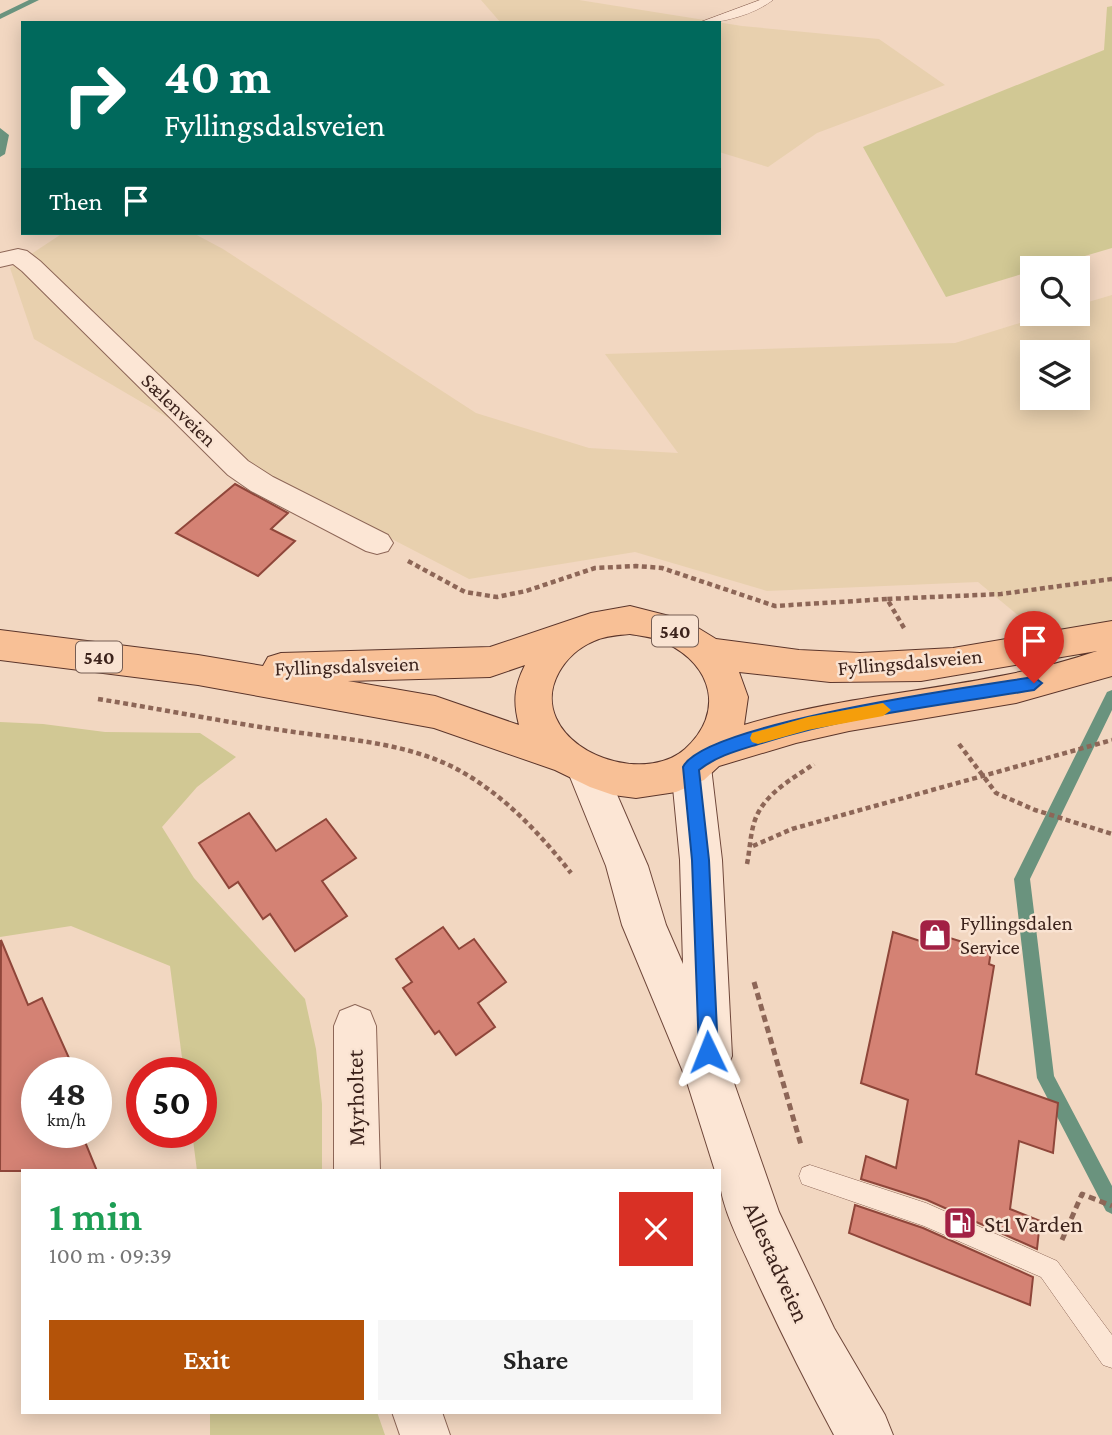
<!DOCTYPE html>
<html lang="en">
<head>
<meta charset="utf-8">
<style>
	:root { --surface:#fff; --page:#f6f6f6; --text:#222; --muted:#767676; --accent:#b45309 }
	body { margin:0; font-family:"Crimson Pro",serif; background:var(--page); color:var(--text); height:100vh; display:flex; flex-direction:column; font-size:26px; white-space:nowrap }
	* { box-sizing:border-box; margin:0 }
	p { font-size:23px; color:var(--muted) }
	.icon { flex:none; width:38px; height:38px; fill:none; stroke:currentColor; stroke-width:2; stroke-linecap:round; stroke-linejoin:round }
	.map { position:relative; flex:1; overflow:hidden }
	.sheet { position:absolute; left:21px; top:1169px; width:700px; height:245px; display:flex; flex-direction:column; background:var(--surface); border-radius:0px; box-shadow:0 4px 18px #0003 }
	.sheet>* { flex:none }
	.hud { position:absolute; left:21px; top:21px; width:700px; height:214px; border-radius:0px; box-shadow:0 4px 18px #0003; background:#00695c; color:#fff; overflow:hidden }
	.tools { position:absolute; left:1020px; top:256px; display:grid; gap:14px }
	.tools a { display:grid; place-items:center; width:70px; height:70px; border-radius:0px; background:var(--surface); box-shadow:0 4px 18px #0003; font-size:35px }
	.speed { position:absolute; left:21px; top:1057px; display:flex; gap:14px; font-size:35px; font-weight:700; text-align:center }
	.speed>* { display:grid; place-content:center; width:91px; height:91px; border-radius:50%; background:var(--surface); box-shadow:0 4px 18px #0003; line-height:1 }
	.speed small { font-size:18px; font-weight:400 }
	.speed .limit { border:10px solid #d22; background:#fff; color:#111 }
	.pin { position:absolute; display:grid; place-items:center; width:60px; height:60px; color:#fff; margin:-72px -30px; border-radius:50% 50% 50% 0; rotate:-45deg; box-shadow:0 0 7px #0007 }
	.pin .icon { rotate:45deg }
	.me { position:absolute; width:77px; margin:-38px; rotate:358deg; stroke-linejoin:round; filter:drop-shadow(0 0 5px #0008) }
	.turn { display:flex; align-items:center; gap:24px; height:147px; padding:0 28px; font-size:32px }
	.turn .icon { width:91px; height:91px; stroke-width:2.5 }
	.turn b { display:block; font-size:49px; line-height:60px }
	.then { display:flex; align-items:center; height:66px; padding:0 28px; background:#0003; gap:14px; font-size:26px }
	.round { display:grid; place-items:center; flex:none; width:74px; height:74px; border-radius:0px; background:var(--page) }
	.summary { display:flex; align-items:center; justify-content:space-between; height:119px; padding:0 28px }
	h1 { font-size:42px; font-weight:600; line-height:52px; color:#1e9e55 }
	.primary-button { display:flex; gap:14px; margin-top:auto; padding:14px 28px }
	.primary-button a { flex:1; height:80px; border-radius:0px; background:var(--accent); color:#fff; font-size:28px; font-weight:600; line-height:80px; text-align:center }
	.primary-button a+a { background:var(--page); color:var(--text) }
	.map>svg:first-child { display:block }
	.farmland { fill:#e8d0ae; fill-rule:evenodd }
	.green { fill:#d1c894 }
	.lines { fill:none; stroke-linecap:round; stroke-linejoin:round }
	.stream { fill:#6a937e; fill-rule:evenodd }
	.building { fill:#d48274; stroke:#8f463a; stroke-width:2 }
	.lane-casing { stroke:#8d6657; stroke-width:1 }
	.street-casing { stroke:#8d6657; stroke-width:2 }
	.secondary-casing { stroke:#6f473a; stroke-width:2 }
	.primary-casing { stroke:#5b352b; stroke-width:2 }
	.path-far1 { stroke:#8d6657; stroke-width:4.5; stroke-dasharray:5 3.5; stroke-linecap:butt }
	.path { stroke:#8d6657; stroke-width:5; stroke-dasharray:7 4.5; stroke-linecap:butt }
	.lane { fill:#fce6d5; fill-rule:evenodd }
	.street { fill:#fce6d5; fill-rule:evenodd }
	.secondary { fill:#fce6d5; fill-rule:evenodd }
	.primary { fill:#f8c096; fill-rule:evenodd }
	.route { fill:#1a73e8; stroke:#114b97; stroke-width:2 }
	.slow { fill:#f59e0b }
	.labels { text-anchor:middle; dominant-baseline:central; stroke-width:5; stroke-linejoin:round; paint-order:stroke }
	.shield { fill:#f9e3d2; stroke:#755d53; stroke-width:2 }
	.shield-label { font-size:19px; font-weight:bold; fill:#3c231c }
	.street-label { font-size:21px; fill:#3c231c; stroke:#f9e3d2 }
	.poi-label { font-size:21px; fill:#3c231c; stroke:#f9e3d2; text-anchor:start }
	.near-street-label { font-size:24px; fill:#3c231c; stroke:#f9e3d2 }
	.near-poi-label { font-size:24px; fill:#3c231c; stroke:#f9e3d2; text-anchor:start }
</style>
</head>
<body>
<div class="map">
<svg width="1112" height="1435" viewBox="0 0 1112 1435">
	<rect width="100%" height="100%" fill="#f2d7c1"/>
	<path class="farmland" d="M481,0H579L742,26L879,39L945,85L817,133L768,167L719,152V23H501Z
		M63,233H193L223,249L476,413L589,448L678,453L605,354L955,343L1052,313H1078V305L1112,295V680L1090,675L978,582L767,591L635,552L469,579L247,464L34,339L10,268ZM1032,352H1078V397H1032Z"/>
	<path class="green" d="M1112,6V248L1044,268H1032V271L946,297L863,147L1104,50L1107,7Z
		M0,722L43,724L105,732L200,733L236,757L197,787L162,827L194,878L305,999L316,1049L322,1104V1171H197L192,1132H201V1073H184L170,966L71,926L0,937Z
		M210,1412H377L385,1435H210Z"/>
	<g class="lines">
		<path class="stream" d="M29,0H39L0,19V14Z
			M0,128L9,135L5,154L0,157Z
			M1112,690V710L1030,879L1054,1076L1112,1186V1214L1106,1211L1037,1078L1014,879L1107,692Z"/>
	</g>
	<path class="building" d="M235,484L288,513L271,529L295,541L258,576L176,533Z
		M249,813L276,851L326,819L356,858L322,881L347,916L295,951L270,914L263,919L238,882L229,888L199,843Z
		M443,927L459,949L474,939L506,982L478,1003L495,1027L456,1055L439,1031L435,1034L403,988L412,982L396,959Z
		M893,932L947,950L950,938L991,951L989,964L994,966L976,1074L1058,1103L1053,1153L1019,1141L1010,1209L1040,1221L1037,1249L927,1200L861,1179L866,1156L896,1168L908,1100L861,1083Z
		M1,940L28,1005L42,998L69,1058L53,1067L56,1073H37V1132H81L97,1171H0Z
		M855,1205L923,1228L1033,1277L1030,1305L849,1233Z"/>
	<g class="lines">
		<defs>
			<path id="lane" d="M760,0H773C753,15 723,23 698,23Z
				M810,1165L926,1203L1057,1261L1112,1335V1368L1103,1365L1041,1277L924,1226L802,1184L799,1176L802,1168Z"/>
			<path id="street" d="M18,249L27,251L40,261L248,461L273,477L388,535L393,543L388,551L377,554L366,551L251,491L228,475L22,271L13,264L0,267V253Z
				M355,1005L370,1011L376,1026L380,1171H334V1026L340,1011Z
				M392,1412H442L450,1435H400Z"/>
			<path id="secondary" d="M691,750L705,755L711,767L722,860L732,1056L728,1066L779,1212L834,1328L885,1415L893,1435H834C805,1381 778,1327 753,1272C739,1240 719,1205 719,1171H715L686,1079L622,925L606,866L568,772L574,760L588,755L602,760L648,866L666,925L683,964L680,860L671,767L677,755Z"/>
			<path id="primary" d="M630,606L685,620L716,639L799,650L860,653L953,648L1112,621V676L1016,703L849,731L796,743L719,766L704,780L676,792L636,798L613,795L590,787L555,770L434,728L198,685L0,660V630L198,655L263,666L268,657L281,653L490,647L591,613ZM630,634C642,636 655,637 666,643C713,665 725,713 685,749C650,780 575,761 556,718C542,687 565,653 594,641C605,636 618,635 630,634ZM1097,651C983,690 859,690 744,725L748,697L739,672L830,682L921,681ZM525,665C514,687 513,702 519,725L435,696L348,681L490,677Z"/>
		</defs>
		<use href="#lane" class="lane-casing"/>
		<use href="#street" class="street-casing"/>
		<use href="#secondary" class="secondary-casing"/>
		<use href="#primary" class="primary-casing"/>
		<path class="path-far1" d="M408,561L465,592L497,597L526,591L595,568L636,566L662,568L775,606L887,599
			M904,628L887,599L1001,594L1112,579
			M98,699C161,709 224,722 287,731C342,739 402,742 453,767C501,792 538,831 571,873
			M959,744L996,793L1035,810L1112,834
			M753,846L792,829L1112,740
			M747,864C750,850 750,834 755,820C764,794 792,779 814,764"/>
		<path class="path" d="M754,982L801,1145
			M1062,1240L1082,1194L1112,1206"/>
		<use href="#lane" class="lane"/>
		<use href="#street" class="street"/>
		<use href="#secondary" class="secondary"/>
		<use href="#primary" class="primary"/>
	</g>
	<path class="route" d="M1034,677L1042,683L1034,690C944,705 850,715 762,743C740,750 718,755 699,770L709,860L718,1052L715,1059L708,1062L702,1059L699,1052L692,860L683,767C704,723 978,686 1034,677Z"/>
	<path class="slow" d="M883,703L891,710L883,716L808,730L758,744L752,742L750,738L752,733L808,717Z"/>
	<defs>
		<symbol id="shop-square" viewBox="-11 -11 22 22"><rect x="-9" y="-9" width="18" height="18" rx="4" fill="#a22144" stroke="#f9e3d2"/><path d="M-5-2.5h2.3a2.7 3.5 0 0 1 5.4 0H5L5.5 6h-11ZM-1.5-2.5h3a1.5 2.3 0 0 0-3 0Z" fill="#fff"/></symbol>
		<symbol id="fuel-square" viewBox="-11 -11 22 22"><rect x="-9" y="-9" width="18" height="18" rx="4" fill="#a22144" stroke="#f9e3d2"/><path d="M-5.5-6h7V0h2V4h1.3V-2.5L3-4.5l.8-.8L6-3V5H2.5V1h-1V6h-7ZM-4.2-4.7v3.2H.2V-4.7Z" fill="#fff"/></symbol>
	</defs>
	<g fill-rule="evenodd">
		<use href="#shop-square" x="916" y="916" width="38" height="38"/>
		<use href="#fuel-square" x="941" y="1204" width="38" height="38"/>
	</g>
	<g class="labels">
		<g class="shield">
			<rect x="652" y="615.5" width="46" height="31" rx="5"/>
			<rect x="76" y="641.5" width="46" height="31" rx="5"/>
		</g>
		<g class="shield-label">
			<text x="675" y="631">540</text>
			<text x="99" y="657">540</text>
		</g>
		<g class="street-label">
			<text transform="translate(179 410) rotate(44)">Sælenveien</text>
			<text transform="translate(910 662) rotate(-5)">Fyllingsdalsveien</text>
			<text transform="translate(347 666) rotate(-2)">Fyllingsdalsveien</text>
		</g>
		<g class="poi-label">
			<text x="960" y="923">Fyllingsdalen<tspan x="960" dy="24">Service</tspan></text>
		</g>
		<g class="near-street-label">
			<text transform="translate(355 1098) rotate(-91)">Myrholtet</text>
			<text transform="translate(777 1262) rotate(66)">Allestadveien</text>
		</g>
		<g class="near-poi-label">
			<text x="984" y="1223">St1 Varden</text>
		</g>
	</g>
</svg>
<div class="tools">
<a><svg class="icon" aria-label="search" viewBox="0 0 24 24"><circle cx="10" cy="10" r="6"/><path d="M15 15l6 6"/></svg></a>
<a><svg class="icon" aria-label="layers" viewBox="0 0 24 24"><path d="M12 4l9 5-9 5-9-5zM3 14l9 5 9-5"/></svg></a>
</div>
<div class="speed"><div>48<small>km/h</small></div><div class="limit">50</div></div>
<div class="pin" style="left:1034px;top:683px;background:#d93025"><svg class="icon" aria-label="arrive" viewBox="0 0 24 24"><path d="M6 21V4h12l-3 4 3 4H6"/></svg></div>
<svg class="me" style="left:708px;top:1052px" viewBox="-20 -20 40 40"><path d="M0-17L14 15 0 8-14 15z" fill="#1a73e8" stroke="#fff" stroke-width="4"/></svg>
<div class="hud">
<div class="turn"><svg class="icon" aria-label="right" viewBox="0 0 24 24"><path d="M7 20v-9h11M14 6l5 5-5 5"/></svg><div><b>40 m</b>Fyllingsdalsveien</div></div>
<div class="then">Then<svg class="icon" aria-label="arrive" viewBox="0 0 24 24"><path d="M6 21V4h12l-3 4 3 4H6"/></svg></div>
</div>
<section class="sheet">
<div class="summary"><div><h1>1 min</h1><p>100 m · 09:39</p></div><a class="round" style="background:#d93025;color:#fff"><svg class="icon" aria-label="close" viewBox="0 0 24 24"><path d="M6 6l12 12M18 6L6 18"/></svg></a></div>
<div class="primary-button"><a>Exit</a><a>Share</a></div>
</section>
</div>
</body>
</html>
